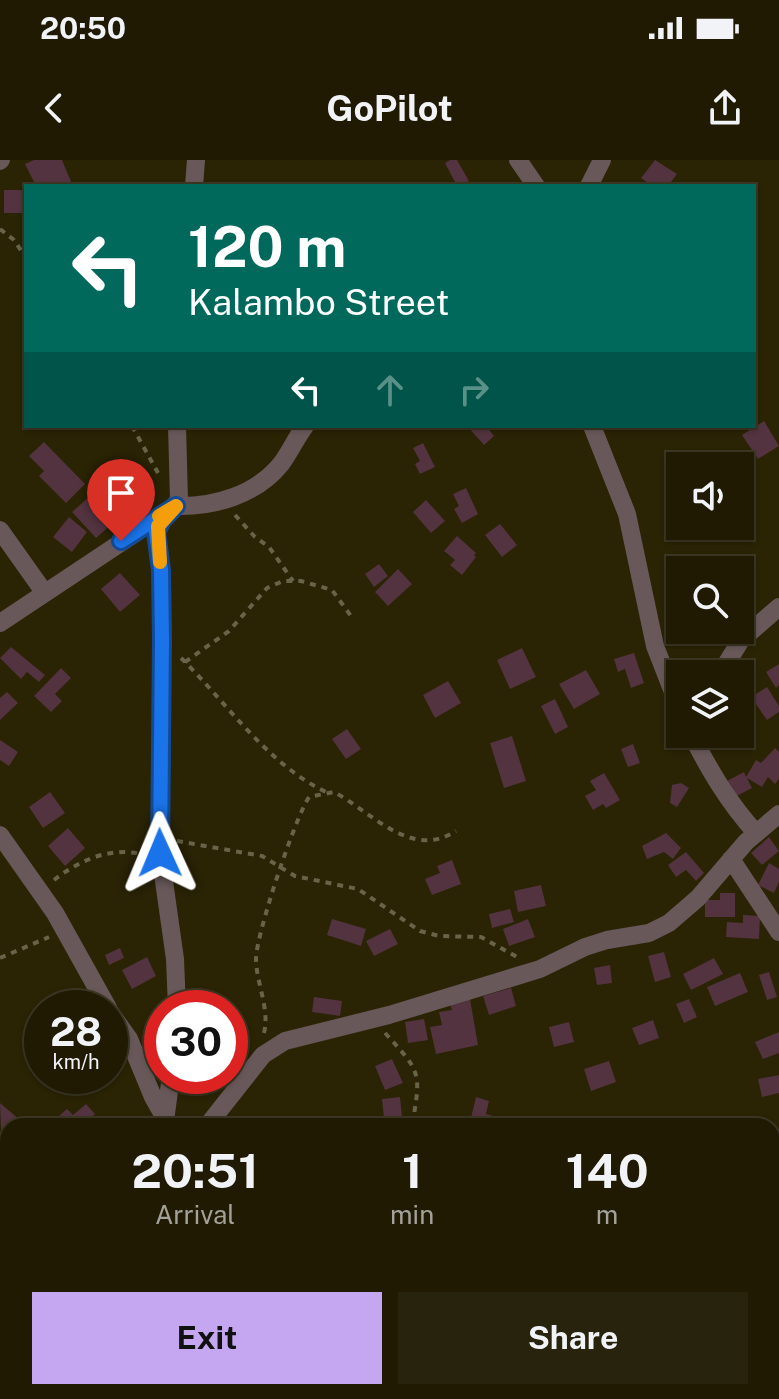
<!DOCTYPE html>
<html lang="en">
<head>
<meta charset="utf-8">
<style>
	:root { --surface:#201a03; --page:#28230d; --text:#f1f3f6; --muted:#a2a19a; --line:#3d3825; --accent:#c5a7f1 }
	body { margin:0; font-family:"Public Sans",sans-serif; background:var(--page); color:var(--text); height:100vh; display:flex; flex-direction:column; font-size:30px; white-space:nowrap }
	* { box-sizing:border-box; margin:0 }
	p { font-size:26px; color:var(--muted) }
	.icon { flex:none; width:44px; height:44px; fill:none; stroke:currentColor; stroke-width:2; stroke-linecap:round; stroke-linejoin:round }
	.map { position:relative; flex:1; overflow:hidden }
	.drawer { position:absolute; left:0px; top:958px; width:780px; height:282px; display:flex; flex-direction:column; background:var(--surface); border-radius:24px 24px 0 0; box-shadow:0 2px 6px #0004,0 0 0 2px var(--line) }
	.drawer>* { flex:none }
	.hud { position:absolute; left:24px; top:24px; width:732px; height:244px; border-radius:0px; box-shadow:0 2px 6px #0004,0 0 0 2px var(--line); background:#00695c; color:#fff; overflow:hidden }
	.controls { position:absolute; left:666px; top:292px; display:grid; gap:16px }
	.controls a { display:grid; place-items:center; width:88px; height:88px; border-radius:0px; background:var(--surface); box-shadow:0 2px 6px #0004,0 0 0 2px var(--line); font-size:40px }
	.speed { position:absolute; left:24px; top:830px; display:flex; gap:16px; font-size:40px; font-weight:700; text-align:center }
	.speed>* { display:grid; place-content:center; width:104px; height:104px; border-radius:50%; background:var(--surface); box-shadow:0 2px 6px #0004,0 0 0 2px var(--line); line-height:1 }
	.speed small { font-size:20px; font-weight:400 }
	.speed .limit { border:12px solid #d22; background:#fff; color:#111 }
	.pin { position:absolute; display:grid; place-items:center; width:68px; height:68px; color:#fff; margin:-82px -34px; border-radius:50% 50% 50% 0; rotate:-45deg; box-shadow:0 0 8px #0007 }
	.pin .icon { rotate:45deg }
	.me { position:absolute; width:88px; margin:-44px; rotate:359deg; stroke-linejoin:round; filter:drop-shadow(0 0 6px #0008) }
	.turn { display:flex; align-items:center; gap:28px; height:168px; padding:0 32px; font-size:36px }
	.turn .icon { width:104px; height:104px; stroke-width:2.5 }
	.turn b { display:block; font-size:56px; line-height:68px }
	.lanes { display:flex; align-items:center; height:76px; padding:0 32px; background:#0003; justify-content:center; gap:40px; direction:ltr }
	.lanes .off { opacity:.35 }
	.eta { display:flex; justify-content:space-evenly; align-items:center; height:136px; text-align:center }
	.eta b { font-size:48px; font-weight:700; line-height:56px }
	.button { display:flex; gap:16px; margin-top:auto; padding:16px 32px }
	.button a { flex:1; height:92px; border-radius:0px; background:var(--accent); color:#111; font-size:32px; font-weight:700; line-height:92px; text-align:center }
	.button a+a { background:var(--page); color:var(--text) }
	.status { display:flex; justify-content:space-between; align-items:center; height:56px; padding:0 40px; background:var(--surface); direction:ltr }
	.status svg { height:22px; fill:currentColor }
	header { display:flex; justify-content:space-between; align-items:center; height:104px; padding:0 32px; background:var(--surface); font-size:36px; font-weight:700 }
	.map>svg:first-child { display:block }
	.building { fill:#52333f }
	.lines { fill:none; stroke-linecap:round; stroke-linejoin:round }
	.path { stroke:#696349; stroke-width:4; stroke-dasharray:6 6; stroke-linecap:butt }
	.minor { stroke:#685859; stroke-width:18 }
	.route-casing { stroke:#114b97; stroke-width:20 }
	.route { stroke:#1a73e8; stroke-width:14 }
	.slow { stroke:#f59e0b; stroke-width:14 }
</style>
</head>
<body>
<div class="status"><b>20:50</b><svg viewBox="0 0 49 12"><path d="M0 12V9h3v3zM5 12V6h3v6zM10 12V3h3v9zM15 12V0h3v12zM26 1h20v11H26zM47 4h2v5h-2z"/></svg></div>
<header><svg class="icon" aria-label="back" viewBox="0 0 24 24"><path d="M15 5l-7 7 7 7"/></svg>GoPilot<svg class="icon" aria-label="share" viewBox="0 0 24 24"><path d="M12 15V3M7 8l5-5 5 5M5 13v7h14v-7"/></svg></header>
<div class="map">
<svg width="779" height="1239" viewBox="0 0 779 1239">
	<rect width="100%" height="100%" fill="#2a2304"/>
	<path class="building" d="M34,0H62L72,24L36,26L25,4Z
		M450,0H457L469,21L457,26L445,3Z
		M655,0L677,14L668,26H652L641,18Z
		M4,30H26V53H4Z
		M764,261L779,286L758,299L742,275Z
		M467,266H486L494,276L484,285Z
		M44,282L85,324L66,343L39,316L44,311L29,296Z
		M423,283L435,307L420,314L415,304L420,301L413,288Z
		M117,311L132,325L135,322L145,332L121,357L110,347L114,343L100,328L102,326L97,321L105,315L109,319Z
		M466,328L478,354L462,363L454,349L459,346L453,334Z
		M89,337L113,363L96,378L72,352Z
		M426,340L445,361L431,373L413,352Z
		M69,357L87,372L72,392L53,377Z
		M500,364L517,385L502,397L485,375Z
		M457,376L476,393L474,395L476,397L462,415L450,405L455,400L444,391Z
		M379,404L388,416L374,427L365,414Z
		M398,409L412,424L388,446L375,432Z
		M120,413L140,435L120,452L101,429Z
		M11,487L45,515L39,522L27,512L21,519L0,498Z
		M522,488L536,517L510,529L497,500Z
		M634,493L644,523L631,528L625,509L618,512L614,499Z
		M779,504V525L776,528L766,512Z
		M61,508L71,518L55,534L62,541L51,552L34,536Z
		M586,510L600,534L574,549L559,524Z
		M448,521L461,543L435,558L423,535Z
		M767,527L779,546V552L767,560L751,537Z
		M7,532L18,543L0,560V538Z
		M555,539L568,567L555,574L541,546Z
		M347,569L361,589L346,599L332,579Z
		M512,576L526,621L504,628L490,583Z
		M0,580L18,592L9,606L0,600Z
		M633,584L640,603L628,607L621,589Z
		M775,588L779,592V619L775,624L768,617L762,627L747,618L752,628L733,638L725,622L744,612L746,617L756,600L761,603Z
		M604,613L620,640L606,648L603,644L593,650L585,636L596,630L590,621Z
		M681,623L689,628L677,647L670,643L672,625Z
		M50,632L65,653L43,668L29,647Z
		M68,668L85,688L65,706L48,686Z
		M666,673L681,688L673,699L664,692L647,699L642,686Z
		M769,677L779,691L762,705L751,693Z
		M686,692L704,713L696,721L686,710L676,717L668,705Z
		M452,700L461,724L432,735L425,719L440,713L437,706Z
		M769,703L779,709V722L774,733L758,725Z
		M541,725L546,746L518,752L514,731Z
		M720,733H735V757H705V740H720Z
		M510,749L514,762L492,768L489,754Z
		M743,755L760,756L759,779L726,777L727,762L743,763Z
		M332,759L366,769L361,786L327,775Z
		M528,759L535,777L509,786L503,769Z
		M390,769L398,784L374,796L366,781Z
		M120,788L124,798L109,805L105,795Z
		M664,792L671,817L655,822L648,796Z
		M147,797L156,816L132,829L122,810Z
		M714,798L723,814L691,830L683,814Z
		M610,805L612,823L597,825L594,808Z
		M769,812L777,837L767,840L759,815Z
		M740,813L748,832L715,846L707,827Z
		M511,828L516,846L489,855L483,836Z
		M314,837L342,841L340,856L312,852Z
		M470,839L478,885L436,894L430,867L442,865L439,852L452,850L450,844Z
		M689,839L697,857L684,863L676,844Z
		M424,859L428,880L408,883L405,862Z
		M653,860L659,878L639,885L632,868Z
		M569,862L574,882L554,887L549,867Z
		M779,872V893L763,899L755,882Z
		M392,899L403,923L385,930L375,906Z
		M609,901L616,922L591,931L584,909Z
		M779,915V933L762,937L758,919Z
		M400,937L402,957L384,958L382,939Z
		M476,937L489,941L486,954L493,956L490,966L470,962Z
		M0,943L27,966H8V989L2,996Z
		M86,944L95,954L82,966H64L57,958L67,949L73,955Z
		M776,1167L779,1168V1190L775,1197L772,1195V1173Z
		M47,1232H82L80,1239Z
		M317,1232H344L346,1236L320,1239Z
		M650,1232H665L672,1236L671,1239H646Z
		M716,1232H739L740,1233L735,1239H710Z"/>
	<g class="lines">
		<path class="path" d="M0,69L14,80L26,98
			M132,266L158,313
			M235,355L255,377L269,387L293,421
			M181,498C227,543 267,604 326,632
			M185,502L229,471L267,428L283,421H301L332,430L351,456
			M177,681L262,696L295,716L358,729L420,771L439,776L481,777L517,797
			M54,720C80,700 109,687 142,694
			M0,798L49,777
			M264,873C270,848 256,823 256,798C257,772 295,658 309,637L334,632C373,653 411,700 456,671
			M385,873C422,913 421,913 412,966
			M174,1233L195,1232
			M305,1239V1232"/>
		<path class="minor" d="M518,0L536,26
			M0,1L1,0
			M194,26L196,0
			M589,26L602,0
			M177,266L179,340L162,360L156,372L161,410L162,480L160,693L175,799L177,848
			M592,266L627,354L655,486L680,550
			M0,370L44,432
			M0,463L176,346C214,347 256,335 281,304C290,292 296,278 305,266
			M720,514L741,480L779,447
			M691,574C710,611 728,642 756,673
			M0,675L55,753L108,848
			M731,699L779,772
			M110,852L129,879L153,937L166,960
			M165,961L171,916
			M207,966L263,895L285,881L389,855L540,809L585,787L607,780L649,773L669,763L698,738L746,682L779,654
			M772,1027L779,1020
			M0,1030L8,1042
			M154,1239L156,1232
			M623,1239L636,1232"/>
	</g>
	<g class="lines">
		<defs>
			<path id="route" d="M121,381L176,346L162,360L156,372L161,410L162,480L160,693"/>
		</defs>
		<use href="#route" class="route-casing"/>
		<use href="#route" class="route"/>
		<path class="slow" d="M159,356L176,346L158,366L160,402"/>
	</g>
</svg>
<div class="controls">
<a><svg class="icon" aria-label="sound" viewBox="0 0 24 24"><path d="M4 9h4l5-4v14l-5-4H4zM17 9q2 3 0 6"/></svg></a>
<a><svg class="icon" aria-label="search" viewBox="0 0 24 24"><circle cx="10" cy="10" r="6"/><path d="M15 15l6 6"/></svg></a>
<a><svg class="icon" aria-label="layers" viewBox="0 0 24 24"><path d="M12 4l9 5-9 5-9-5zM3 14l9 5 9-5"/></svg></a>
</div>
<div class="speed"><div>28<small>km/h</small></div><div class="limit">30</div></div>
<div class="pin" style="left:121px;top:381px;background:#d93025"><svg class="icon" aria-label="arrive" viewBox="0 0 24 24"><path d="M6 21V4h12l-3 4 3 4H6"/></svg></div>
<svg class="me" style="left:160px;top:693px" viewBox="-20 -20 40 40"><path d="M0-17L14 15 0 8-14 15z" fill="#1a73e8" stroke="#fff" stroke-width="4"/></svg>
<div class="hud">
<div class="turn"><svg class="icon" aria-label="left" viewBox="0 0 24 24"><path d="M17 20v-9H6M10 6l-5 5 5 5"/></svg><div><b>120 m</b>Kalambo Street</div></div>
<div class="lanes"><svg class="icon" aria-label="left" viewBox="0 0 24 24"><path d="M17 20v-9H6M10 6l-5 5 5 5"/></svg><svg class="icon off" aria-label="ahead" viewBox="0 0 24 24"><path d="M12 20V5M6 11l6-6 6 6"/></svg><svg class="icon off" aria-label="right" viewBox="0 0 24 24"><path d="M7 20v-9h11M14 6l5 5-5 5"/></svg></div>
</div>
<section class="drawer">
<div class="eta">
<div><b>20:51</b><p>Arrival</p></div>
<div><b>1</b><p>min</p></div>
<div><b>140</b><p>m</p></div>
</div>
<div class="button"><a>Exit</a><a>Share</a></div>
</section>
</div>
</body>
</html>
